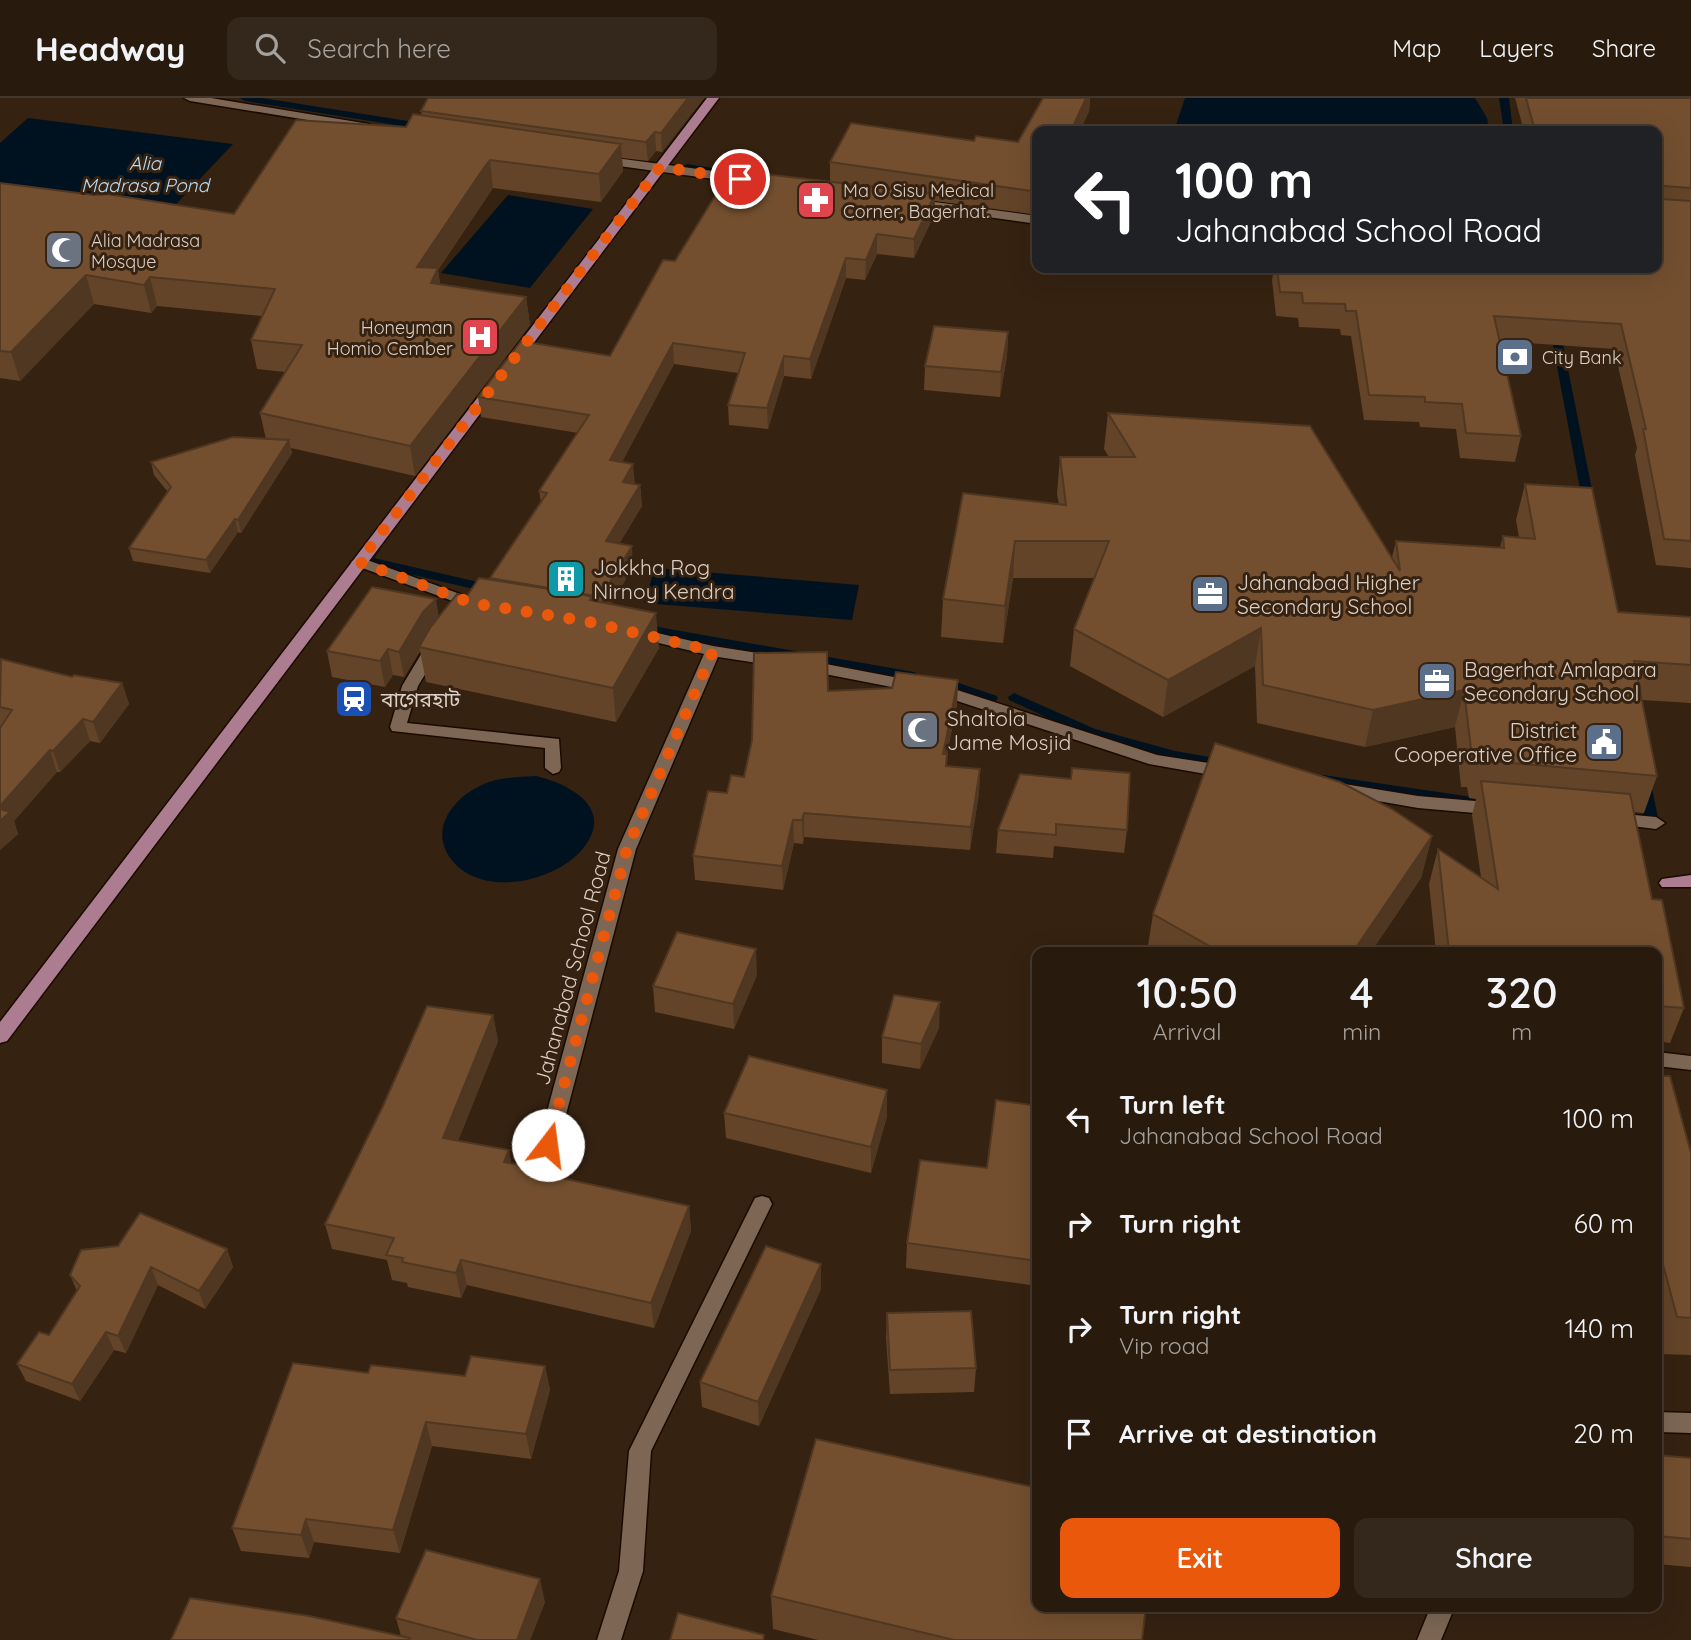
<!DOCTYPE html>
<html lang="en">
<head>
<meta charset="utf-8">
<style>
	:root { --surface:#281a0d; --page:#34271b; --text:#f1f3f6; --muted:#a5a19d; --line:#44382e; --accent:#ea580c }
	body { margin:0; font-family:Quicksand,"Noto Sans Bengali",sans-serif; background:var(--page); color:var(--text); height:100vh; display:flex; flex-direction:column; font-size:26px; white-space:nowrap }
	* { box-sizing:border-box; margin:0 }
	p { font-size:23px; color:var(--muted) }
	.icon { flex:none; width:38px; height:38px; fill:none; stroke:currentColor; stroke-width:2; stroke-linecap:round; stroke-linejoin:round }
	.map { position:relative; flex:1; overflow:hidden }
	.sheet { position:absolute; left:1032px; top:849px; width:630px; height:665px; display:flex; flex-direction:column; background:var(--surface); border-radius:14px; box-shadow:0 7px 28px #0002,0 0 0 2px var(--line) }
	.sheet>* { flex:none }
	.banner { position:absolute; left:1032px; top:28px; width:630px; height:147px; border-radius:14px; box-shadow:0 7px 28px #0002,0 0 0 2px var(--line); background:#202124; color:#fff; overflow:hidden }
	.pin { position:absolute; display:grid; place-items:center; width:60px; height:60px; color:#fff; margin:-30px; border:4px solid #fff; border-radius:50%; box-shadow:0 2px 7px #0007 }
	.me { position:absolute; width:77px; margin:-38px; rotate:15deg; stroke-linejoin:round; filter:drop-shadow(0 0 5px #0008) }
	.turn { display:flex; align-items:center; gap:24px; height:147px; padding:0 28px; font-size:32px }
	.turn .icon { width:91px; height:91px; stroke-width:2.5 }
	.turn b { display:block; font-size:49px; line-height:60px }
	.eta { display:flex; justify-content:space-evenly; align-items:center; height:119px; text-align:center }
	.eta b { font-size:42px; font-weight:600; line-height:49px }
	.primary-button { display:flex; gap:14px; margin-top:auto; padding:14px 28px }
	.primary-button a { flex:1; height:80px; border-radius:14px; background:var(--accent); color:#fff; font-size:28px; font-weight:600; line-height:80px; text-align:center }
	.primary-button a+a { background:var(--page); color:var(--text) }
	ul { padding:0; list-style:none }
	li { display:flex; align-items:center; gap:21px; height:105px; padding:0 28px }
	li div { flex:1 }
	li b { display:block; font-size:26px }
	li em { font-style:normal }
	header { display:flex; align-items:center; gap:42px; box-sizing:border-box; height:98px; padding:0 35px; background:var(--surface); border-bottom:2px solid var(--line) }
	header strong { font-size:33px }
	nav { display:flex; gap:38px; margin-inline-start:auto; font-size:24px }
	.search { width:490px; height:63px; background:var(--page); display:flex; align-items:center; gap:18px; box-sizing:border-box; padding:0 24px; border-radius:14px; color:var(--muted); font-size:26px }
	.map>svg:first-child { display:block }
	.water { fill:#001220 }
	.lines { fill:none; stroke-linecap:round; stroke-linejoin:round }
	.stream { fill:#001220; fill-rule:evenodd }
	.minor-casing { stroke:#1b0a00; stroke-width:3 }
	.major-casing { stroke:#1b0a00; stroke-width:3 }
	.minor { fill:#7d6754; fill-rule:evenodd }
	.major { fill:#ac7d91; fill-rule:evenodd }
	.wall { fill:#634428 }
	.shaded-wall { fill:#503721 }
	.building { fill:#734f2f; stroke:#503721; stroke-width:2 }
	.route { stroke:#ea580c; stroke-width:12; stroke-dasharray:0 21.6 }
	.labels { text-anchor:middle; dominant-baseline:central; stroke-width:6; stroke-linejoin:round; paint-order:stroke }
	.far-poi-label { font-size:18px; fill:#dccfc5; stroke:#352211; text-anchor:start }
	.far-water-label { font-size:19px; font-style:italic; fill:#b4dcf9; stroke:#352211 }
	.poi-label { font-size:21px; fill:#dccfc5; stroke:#352211; text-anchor:start }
	.street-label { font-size:21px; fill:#dccfc5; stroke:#352211 }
</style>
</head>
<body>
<header>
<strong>Headway</strong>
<div class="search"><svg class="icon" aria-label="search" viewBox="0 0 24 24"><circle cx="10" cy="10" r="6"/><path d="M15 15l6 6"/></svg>Search here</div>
<nav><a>Map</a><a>Layers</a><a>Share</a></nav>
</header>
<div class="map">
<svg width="1691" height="1542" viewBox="0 0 1691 1542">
	<rect width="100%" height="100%" fill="#352211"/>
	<path class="water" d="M1185,0H1475L1487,20L1489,33H1174Z
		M28,20L233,46L163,120L0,98V45Z
		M508,97L593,111L530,190L441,175Z
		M655,470L859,487L852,522L644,505Z
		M536,678C566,685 612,707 587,745C562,784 481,802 451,761C427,729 457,695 489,684C504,679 520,679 536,678Z"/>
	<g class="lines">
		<path class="stream" d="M240,0H262L427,26L432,29L427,32L245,3Z
			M1499,0H1509L1513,33H1504Z
			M687,66L745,75L750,78L745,81L684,71L682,69Z
			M1555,228L1560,231L1595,407L1589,411L1583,407L1550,231Z
			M374,448L380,452L374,460L491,487L497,491L491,495L362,465L360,462C364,457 368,450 374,448Z
			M641,526L914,574L920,578L914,582L637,533L635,530L637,527Z
			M941,579L997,598L998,601L992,605L936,586L935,583Z
			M1014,595L1095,631L1175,653L1227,662L1234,666L1227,670L1175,661L1085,637L1009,602L1008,599Z
			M1323,677L1472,699L1479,704L1472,709L1318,685L1316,682L1318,679Z
			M1644,680L1651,685L1658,720C1652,727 1634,728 1628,721L1630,718L1643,716L1637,685Z"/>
		<defs>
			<path id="minor" d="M184,0H211L369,26L375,29L369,32L190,3Z
				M601,58L750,78L756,82L750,86L597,65L595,62Z
				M913,101L1038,118V126L909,108L907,105Z
				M359,459L479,503L482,506L479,509H469L354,467L351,464Z
				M636,530L713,548L777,558L785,563L777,568L718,559L636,751L558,1047L555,1053L548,1055L541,1053L538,1047L618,751L704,556L630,538L628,535Z
				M435,542L443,547L418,588L407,625L559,641L561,670L559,674L553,676L545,670V650L392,633L390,629L402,588L429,543Z
				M805,562L951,590L1157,657L1228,668L1236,674L1228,680L1149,666L948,600L799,571L797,567Z
				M1338,685L1418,698L1498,705L1507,711L1498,717L1418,710L1332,695L1330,691Z
				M1613,715L1656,719L1665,725L1656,731L1607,725L1604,721Z
				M1657,954L1691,958V972L1657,968Z
				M762,1098L769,1100L772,1106L651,1353L643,1473L621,1542H597L619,1473L629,1353L755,1100Z
				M1657,1314L1691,1315V1335L1657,1334Z
				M1431,1508H1451L1453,1513L1441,1542H1417Z"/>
			<path id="major" d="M707,0H719L517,267H507V261Z
				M493,285L498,286V292L7,943L0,945V924L488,286Z
				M1691,777V789H1662L1659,785L1662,781Z"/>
		</defs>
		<use href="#minor" class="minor-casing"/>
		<use href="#major" class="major-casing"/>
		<use href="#minor" class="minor"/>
		<use href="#major" class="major"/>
	</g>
	<path class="wall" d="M704,0L662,54L656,53L648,63L622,60L623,73L601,104L493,90L438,172L440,186L526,199L530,227L415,378L291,350L292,355L241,435L238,434L210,475L133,463L129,450L168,394L154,377L151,364L266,341L260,315L285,274L257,271L251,242L262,218L157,208L151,215L94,206L20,283L0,280V85L234,116L406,29L422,18L421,13Z
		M1043,0H1090L1089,14L1038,33V117L935,103V115L914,160L877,156L865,182L846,180L811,281L784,278L768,331L729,327L728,307L738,275L674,266L622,364L635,386L640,387L642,408L619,446L633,469L611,506L659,550L616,624L426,584L420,553L404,579L393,577L385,589L332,579L327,553L439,519L490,482V480L541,404L539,393L578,335L481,319L478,299L610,258L675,163L830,83V64L974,43L1018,44Z
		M1515,0H1691V470L1656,467L1635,357L1637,350L1614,251L1500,243L1521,338L1515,364L1460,360L1456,331L1420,329L1419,324L1364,322L1351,238L1341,237L1340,231L1299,229L1298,220L1276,218L1272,182L1274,170H1583L1605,171V170H1657V33H1524Z
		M1008,234L1007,258L1000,299L924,292L925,268Z
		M1108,315L1392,459L1396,443L1500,450L1503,438L1519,439L1516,422L1525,386L1618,514L1691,519V605L1642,602L1657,678L1644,715L1634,714L1652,801L1684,910L1670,945L1657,943V854H1436L1429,786L1438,751L1481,779L1472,717L1476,701L1469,700L1467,689H1461L1455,629L1365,649L1257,625L1255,568L1163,619L1070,568L1074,531L1095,480H1013L1003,545L941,539L943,501L1059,406L1057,396L1060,359H1109L1104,351Z
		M0,562L72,579L122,585L129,606L100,645L90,643L60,674H57L14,723L18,736L0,752Z
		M958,582L957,606L947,656V668L980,671L979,695L970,752L804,739L803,746L794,745L783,792L695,782L693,758L727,695L744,679L828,593L892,590Z
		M1020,676L1127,732L1124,755L1054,748L1053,760L996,755L998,732Z
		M1432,738L1421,780L1371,854H1147L1153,816Z
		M757,877L734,931L655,914L653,888Z
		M493,917L498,943L458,1043L509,1052L511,1065L559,1074L560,1080L689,1108L691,1133L654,1230L467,1187L461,1200L408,1189L407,1185L392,1182L387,1162L332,1151L325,1126Z
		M939,930L920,971L882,965V939Z
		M1657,978L1691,1055V1257L1660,1256L1657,1247Z
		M1038,1008V1188L906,1170L907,1145L987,1070Z
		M724,1015L887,1018L871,1075L726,1040Z
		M227,1151L233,1169L205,1211L158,1187L126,1255L114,1252L80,1303L26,1283L17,1266L49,1237L77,1193L70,1177Z
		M821,1191L759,1328L702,1309L700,1284Z
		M887,1215L976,1270L974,1294L890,1296L886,1240Z
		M545,1268L550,1292L531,1361L432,1348L400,1455L314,1444L309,1460L241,1453L232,1430L465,1278Z
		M1657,1357L1691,1360V1469L1657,1466Z
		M1033,1389L1142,1542H818L773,1531L771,1498Z
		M545,1504L530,1542H171L401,1538L396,1520Z"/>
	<path class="shaded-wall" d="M688,0H704L662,54L661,35Z
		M1086,0H1090L1089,14L1080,33H1071Z
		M655,34L656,53L648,63L646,44Z
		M621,46L623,73L601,104L599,76Z
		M490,62L493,90L438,172L442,199L417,169Z
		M935,96V115L914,160V141Z
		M877,136V156L865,182L866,162Z
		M846,160V180L811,281L810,261Z
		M86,177L94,206L20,283L11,254Z
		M150,179L157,208L151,215L144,187Z
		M526,199L530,227L415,378L410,348Z
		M1008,234L1007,258L1000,299L1001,274Z
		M673,245L674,266L612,383L610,362Z
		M784,258V278L768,331L767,310Z
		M289,342L292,355L241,435L238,422Z
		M633,366L635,386L623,384Z
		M640,387L642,408L608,464L606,443Z
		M235,421L238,434L210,475L206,462Z
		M1015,443L1013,480L1003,545L1005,508Z
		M632,448L633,469L603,520L601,499Z
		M436,501L440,526L419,549L420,553L404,579L399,554L423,514Z
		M656,515L659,550L616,624L613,590Z
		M1261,530L1255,568L1163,619L1168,582Z
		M388,551L393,577L385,589L380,563Z
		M958,582L957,606L942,679L943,656Z
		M122,585L129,606L100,645L93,624Z
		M1464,592L1455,629L1365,649L1373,612Z
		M83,621L90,643L60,674L53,653Z
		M50,652L57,674L14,723L18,736L0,752V708Z
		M980,671L979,695L970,752L971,729Z
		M804,715V739L803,746L802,722Z
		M793,722L794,745L783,792L782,768Z
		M1432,738L1421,780L1371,854H1353Z
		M756,851L757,877L734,931L733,906Z
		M940,904L939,930L920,971L921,946Z
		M493,917L498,943L449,1065L443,1040Z
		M887,992V1018L871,1075V1049Z
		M509,1052L513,1078L504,1064Z
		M689,1108L691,1133L654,1230L651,1205Z
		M227,1151L233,1169L205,1211L199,1193Z
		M461,1162L467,1187L461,1200L456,1175Z
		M821,1166V1191L759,1328L758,1304Z
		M151,1169L158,1187L126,1255L118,1238Z
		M106,1234L114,1252L80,1303L72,1286Z
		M545,1268L550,1292L531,1361L526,1336Z
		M426,1324L432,1348L400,1455L393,1432Z
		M306,1421L314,1444L309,1460L301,1437Z
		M540,1481L545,1504L530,1542H517Z"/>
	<path class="building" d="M428,0H688L661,35L655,34L646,44L421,13Z
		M1043,0H1086L1071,33H1038V94L830,64L851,25L974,43L976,38L1018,44Z
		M1526,0H1691V90L1664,88L1661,91L1662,101L1691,103V443L1664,441L1643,331H1646L1621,226L1494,218L1521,338L1466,335L1462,306L1425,304V299L1369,297L1356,213H1346L1345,206L1303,205L1302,195L1280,194L1277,170H1583L1615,171V170H1657V33H1535Z
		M413,16L621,46L599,76L490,62L483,71L417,169L438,170L431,185L526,199L410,348L260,315L302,247L251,242L275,191L150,179L144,187L86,177L11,254L0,253V85L94,97L107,96L234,116L296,22L406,29Z
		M731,72L935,96L914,141L877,136L866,162L846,160L810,261L784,258L767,310L728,307L745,255L673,245L610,362L633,366L623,384L640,387L606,443L632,448L601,499L490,480L547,395L539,393L589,317L478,299L521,243L610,258L663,162L675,163Z
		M934,228L1008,234L1001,274L925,268Z
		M1108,315L1310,328L1400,473L1396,443L1504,450L1503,438L1535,441L1525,386L1592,390L1618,514L1691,519V567L1634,563L1657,678L1479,662L1478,652L1471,651L1464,592L1373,612L1263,587L1261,530L1168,582L1074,531L1109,443H1015L1005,508L943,501L963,395L1066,407L1060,359H1135Z
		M233,339L289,342L238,422L235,421L206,462L129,450L171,389L151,364Z
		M479,480L581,496L592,499L590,502L656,515L613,590L419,549L430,530L457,496L467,498Z
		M372,489L436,501L423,514L399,554L388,551L380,563L327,553Z
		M827,554L828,593L892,590L896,574L958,582L943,656H947L946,668L980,671L971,729L804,715L802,722H793L782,768L693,758L708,693L727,695L731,677L744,679L752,642L754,555Z
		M1,561L72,579L74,577L122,585L93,624L83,621L53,653L50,652L0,708V630L12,612L0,609Z
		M1215,645L1340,684L1392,711L1432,738L1353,854H1220L1153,816Z
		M1072,670L1130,675L1127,732L1056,726V737L998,732L1020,676L1071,681Z
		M1481,683L1630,696L1652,801L1662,802L1684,910L1657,908V854H1449L1438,751L1498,791Z
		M0,711L10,714L0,723Z
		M677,834L756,851L733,906L653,888Z
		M894,897L940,904L921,946L882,939Z
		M427,908L493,917L443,1040L509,1052L504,1064L559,1074L557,1079L689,1108L651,1205L461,1162L456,1175L402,1164L403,1160L386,1157L394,1140L325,1126L383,1008Z
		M749,958L887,992L871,1049L724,1015Z
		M1657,978H1670L1691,1055V1220L1677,1219L1657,1144Z
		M996,1002L1038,1008V1163L907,1145L920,1062L987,1070Z
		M140,1115L227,1151L199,1193L151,1169L118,1238L106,1234L72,1286L17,1266L39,1234L49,1237L80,1188L70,1177L81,1152L118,1148Z
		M766,1148L821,1166L758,1304L700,1284Z
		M971,1213L976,1270L890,1272L887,1215Z
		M471,1258L545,1268L526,1336L426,1324L393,1432L306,1421L301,1437L232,1430L293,1265L368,1275L371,1267L465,1278Z
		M816,1341L1033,1389L1035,1376H1038V1508H1146L1142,1542H954L771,1498Z
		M1657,1357L1691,1360V1441L1657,1438Z
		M426,1452L540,1481L517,1542H477L396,1520Z
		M190,1500L309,1518L410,1540L409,1542H171Z
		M678,1515L764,1537L763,1542H670Z"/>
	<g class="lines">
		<path class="route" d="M548,1047L627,751L713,553L585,523L472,505L359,464L660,69L740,81"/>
	</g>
	<defs>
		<symbol id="pharmacy-square" viewBox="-11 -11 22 22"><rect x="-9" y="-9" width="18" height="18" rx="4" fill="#e0444e" stroke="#352211"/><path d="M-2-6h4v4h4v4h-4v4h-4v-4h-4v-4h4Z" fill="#fff"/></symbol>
		<symbol id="mosque-square" viewBox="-11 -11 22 22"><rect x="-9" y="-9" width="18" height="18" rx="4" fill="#6b7280" stroke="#352211"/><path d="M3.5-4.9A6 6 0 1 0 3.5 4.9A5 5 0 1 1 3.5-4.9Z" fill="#fff"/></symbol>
		<symbol id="hospital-square" viewBox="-11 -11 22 22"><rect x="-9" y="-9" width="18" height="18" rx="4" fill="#e0444e" stroke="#352211"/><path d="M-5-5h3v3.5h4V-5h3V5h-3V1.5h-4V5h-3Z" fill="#fff"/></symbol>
		<symbol id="bank-square" viewBox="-11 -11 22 22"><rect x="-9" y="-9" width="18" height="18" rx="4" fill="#5c6f8a" stroke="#352211"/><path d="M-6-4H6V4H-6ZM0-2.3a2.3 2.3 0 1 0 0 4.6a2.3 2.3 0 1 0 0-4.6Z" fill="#fff"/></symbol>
		<symbol id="building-square" viewBox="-11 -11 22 22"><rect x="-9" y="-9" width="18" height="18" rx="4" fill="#0f9aa8" stroke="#352211"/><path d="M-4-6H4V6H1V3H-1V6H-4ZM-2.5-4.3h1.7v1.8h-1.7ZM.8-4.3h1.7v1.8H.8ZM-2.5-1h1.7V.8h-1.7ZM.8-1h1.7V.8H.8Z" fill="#fff"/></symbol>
		<symbol id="office-square" viewBox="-11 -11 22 22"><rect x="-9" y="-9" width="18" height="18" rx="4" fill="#5c6f8a" stroke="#352211"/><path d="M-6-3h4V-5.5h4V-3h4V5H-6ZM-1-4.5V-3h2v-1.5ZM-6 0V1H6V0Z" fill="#fff"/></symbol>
		<symbol id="station-square" viewBox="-11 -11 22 22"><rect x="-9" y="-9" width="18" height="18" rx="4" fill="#1a4fb4" stroke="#352211"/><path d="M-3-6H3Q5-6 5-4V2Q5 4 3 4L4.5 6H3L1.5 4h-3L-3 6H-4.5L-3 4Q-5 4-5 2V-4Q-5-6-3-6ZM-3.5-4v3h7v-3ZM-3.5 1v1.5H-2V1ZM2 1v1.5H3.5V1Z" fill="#fff"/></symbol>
		<symbol id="civic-square" viewBox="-11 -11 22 22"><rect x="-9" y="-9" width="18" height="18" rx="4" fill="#5c6f8a" stroke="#352211"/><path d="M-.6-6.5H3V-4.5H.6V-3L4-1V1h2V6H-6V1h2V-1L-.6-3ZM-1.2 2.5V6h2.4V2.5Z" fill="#fff"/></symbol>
	</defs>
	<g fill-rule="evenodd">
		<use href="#pharmacy-square" x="794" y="80" width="44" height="44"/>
		<use href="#mosque-square" x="42" y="130" width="44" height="44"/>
		<use href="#hospital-square" x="458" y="217" width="44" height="44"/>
		<use href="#bank-square" x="1493" y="237" width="44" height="44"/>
		<use href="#building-square" x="544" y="459" width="44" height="44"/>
		<use href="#office-square" x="1188" y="474" width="44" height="44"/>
		<use href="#office-square" x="1415" y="561" width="44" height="44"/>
		<use href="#station-square" x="332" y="579" width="44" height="44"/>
		<use href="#mosque-square" x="898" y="610" width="44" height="44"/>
		<use href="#civic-square" x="1582" y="622" width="44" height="44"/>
	</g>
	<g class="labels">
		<g class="far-poi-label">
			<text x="843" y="92">Ma O Sisu Medical<tspan x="843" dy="21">Corner, Bagerhat.</tspan></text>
			<text x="91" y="142">Alia Madrasa<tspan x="91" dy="21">Mosque</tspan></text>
			<text x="453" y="229" text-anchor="end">Honeyman<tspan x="453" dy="21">Homio Cember</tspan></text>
			<text x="1542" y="259">City Bank</text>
		</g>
		<g class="far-water-label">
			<text x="145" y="65">Alia<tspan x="145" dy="22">Madrasa Pond</tspan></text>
		</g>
		<g class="poi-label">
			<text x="593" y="469">Jokkha Rog<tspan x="593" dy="24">Nirnoy Kendra</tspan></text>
			<text x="1237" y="484">Jahanabad Higher<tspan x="1237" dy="24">Secondary School</tspan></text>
			<text x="1464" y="571">Bagerhat Amlapara<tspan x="1464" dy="24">Secondary School</tspan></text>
			<text x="381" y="601">বাগেরহাট</text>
			<text x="947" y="620">Shaltola<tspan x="947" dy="24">Jame Mosjid</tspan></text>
			<text x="1577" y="632" text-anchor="end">District<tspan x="1577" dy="24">Cooperative Office</tspan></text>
		</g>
		<g class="street-label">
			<text transform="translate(572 870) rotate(-75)">Jahanabad School Road</text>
		</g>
	</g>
</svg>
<div class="pin" style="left:740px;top:81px;background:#d93025"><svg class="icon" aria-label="arrive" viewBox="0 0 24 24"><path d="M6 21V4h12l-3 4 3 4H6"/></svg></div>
<svg class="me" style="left:548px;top:1047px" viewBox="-20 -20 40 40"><circle r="19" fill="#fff"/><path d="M0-13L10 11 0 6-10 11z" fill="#ea580c"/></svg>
<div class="banner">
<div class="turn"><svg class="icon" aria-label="left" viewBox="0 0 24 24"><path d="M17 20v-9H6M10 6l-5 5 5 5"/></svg><div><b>100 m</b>Jahanabad School Road</div></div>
</div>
<section class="sheet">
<div class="eta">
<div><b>10:50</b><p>Arrival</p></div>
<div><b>4</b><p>min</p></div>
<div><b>320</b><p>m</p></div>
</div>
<ul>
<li><svg class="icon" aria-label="left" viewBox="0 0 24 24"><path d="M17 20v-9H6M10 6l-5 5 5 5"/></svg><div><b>Turn left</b><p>Jahanabad School Road</p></div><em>100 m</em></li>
<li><svg class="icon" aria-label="right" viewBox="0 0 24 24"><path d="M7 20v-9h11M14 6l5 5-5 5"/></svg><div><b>Turn right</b></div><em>60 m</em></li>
<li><svg class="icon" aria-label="right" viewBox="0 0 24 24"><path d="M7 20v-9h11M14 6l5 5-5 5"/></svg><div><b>Turn right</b><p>Vip road</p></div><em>140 m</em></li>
<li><svg class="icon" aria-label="arrive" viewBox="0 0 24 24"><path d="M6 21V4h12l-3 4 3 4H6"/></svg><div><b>Arrive at destination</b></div><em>20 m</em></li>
</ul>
<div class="primary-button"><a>Exit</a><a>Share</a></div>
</section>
</div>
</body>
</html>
